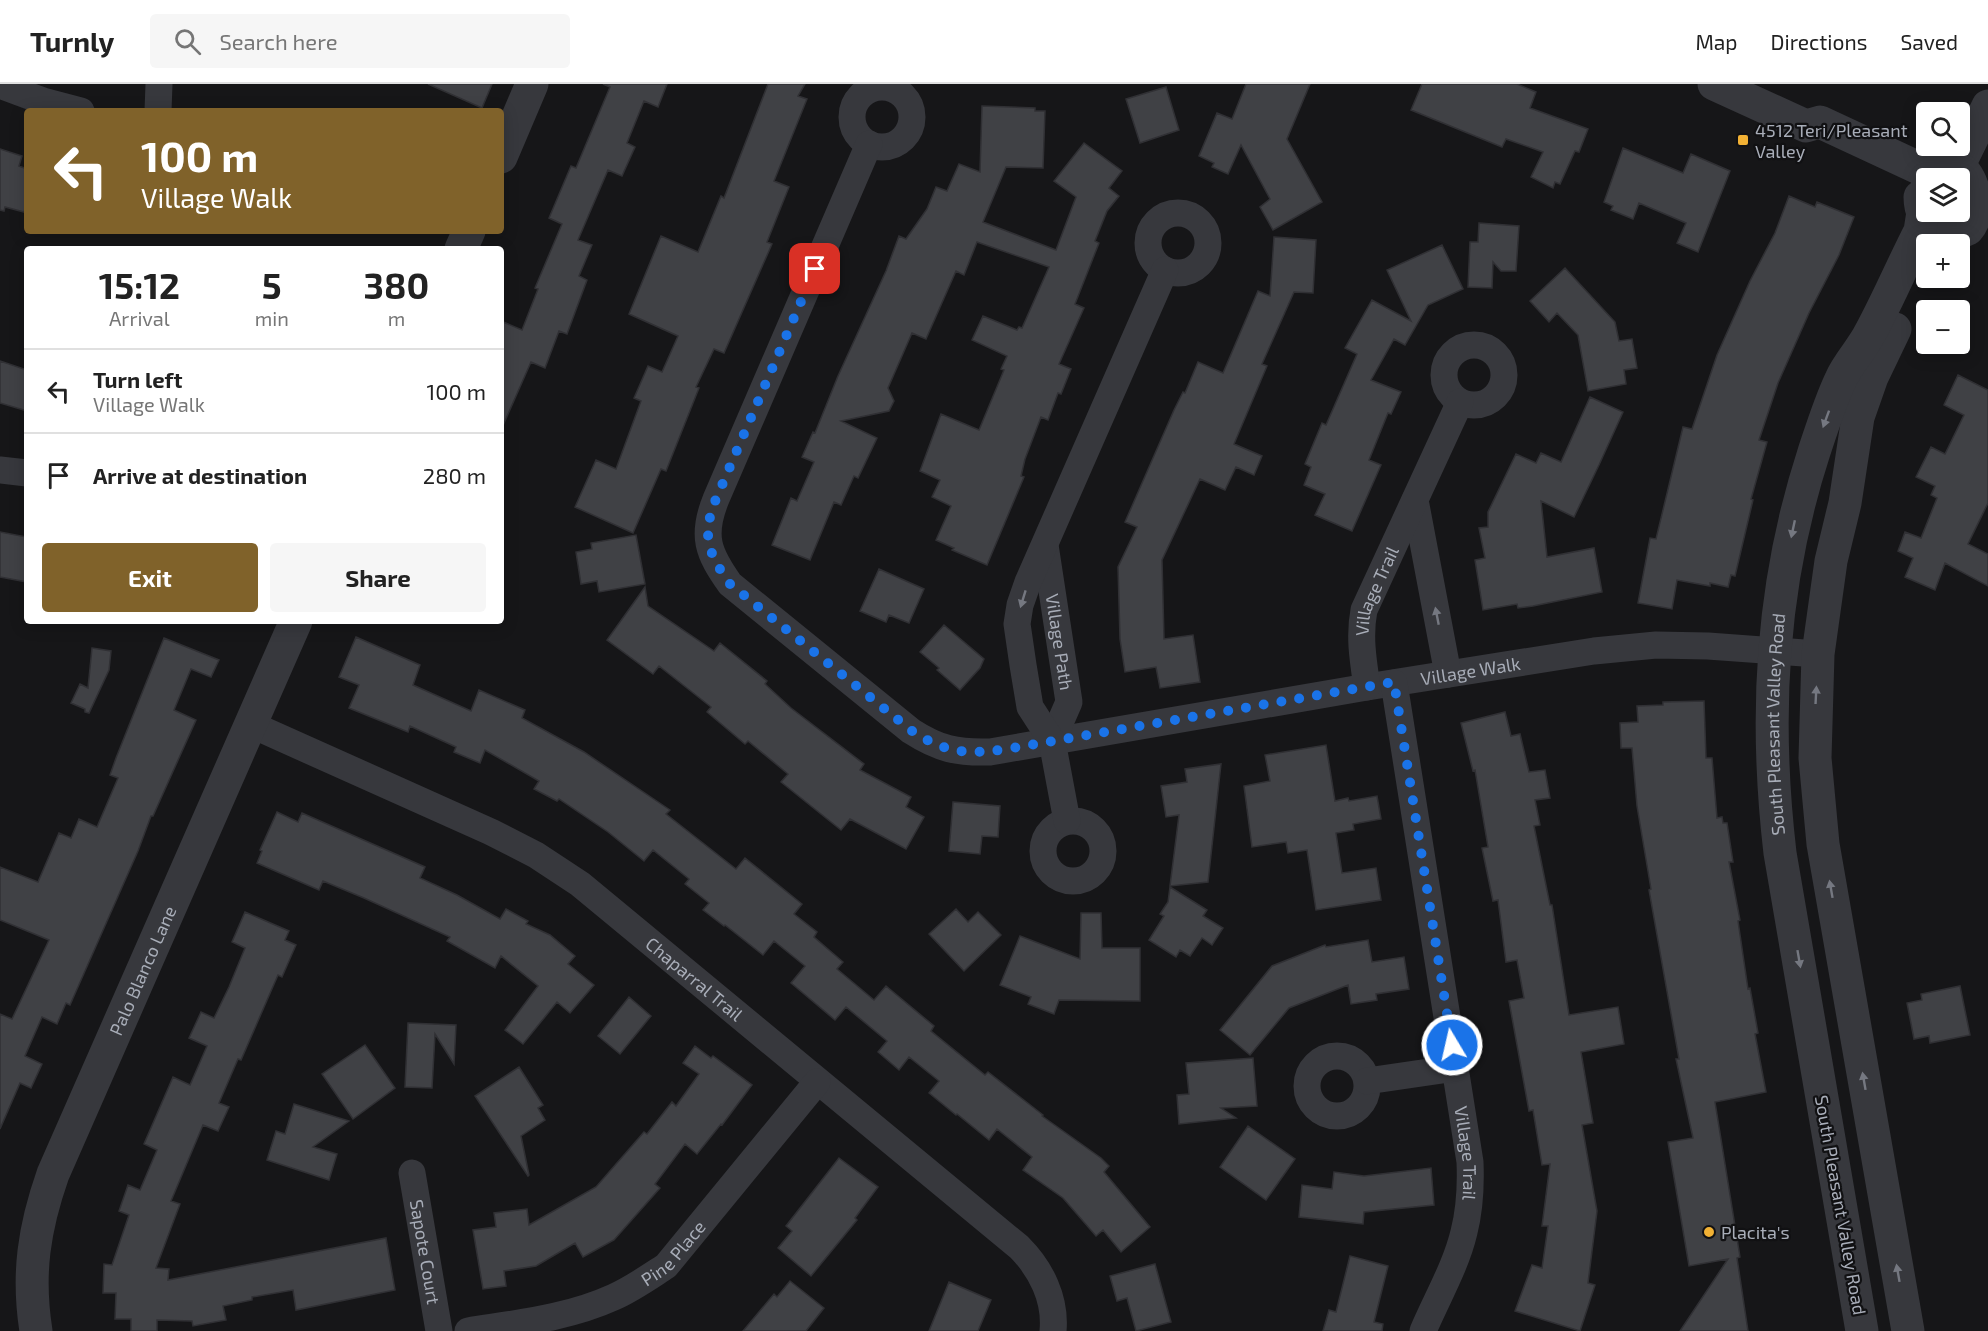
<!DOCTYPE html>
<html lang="en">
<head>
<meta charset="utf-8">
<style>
	:root { --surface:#fff; --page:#f6f6f6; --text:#222; --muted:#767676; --line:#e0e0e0; --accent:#80622a }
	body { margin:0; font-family:"Exo 2",sans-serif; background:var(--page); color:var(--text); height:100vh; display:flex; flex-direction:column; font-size:22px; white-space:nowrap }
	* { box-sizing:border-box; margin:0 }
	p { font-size:20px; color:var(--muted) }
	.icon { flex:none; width:33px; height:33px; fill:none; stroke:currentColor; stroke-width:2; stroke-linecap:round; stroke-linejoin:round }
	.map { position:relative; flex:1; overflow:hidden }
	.drawer { position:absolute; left:24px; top:162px; width:480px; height:378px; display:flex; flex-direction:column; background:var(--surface); border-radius:6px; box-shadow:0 3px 15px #0003 }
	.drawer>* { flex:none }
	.banner { position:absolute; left:24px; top:24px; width:480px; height:126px; border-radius:6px; box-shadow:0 3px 15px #0003; background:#80622a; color:#fff; overflow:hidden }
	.fabs { position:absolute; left:1916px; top:18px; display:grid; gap:12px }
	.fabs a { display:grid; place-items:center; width:54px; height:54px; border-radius:6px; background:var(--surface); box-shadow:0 3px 15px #0003; font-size:30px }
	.pin { position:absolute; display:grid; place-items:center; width:51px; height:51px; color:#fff; margin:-26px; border-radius:12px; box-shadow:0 3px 9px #0006 }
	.me { position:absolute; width:66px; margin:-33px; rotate:351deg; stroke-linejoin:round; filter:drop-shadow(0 0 4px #0008) }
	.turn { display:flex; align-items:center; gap:21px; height:126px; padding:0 18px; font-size:27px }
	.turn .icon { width:78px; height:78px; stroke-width:2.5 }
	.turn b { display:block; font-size:42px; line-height:51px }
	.eta { display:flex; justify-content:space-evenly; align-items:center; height:102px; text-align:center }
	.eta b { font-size:36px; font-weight:700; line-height:42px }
	.primary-button { display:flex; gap:12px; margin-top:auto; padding:12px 18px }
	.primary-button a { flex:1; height:69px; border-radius:6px; background:var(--accent); color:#fff; font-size:24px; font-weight:700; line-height:69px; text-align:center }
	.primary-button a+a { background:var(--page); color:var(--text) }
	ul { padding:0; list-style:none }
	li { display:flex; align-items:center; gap:18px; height:84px; padding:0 18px; border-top:2px solid var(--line) }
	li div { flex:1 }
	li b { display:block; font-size:22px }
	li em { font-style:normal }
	header { display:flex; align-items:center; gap:36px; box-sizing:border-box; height:84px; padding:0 30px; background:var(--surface); border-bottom:2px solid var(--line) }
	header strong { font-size:28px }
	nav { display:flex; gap:33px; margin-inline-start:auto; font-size:21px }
	.search { width:420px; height:54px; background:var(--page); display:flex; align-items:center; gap:15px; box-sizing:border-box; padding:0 21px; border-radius:6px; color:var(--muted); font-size:22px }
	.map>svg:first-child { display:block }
	.building { fill:#404145; stroke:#303034; stroke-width:1.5 }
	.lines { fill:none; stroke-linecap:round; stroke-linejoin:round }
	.minor { stroke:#37383d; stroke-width:27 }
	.tertiary { stroke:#37383d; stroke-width:33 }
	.oneway { fill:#757881 }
	.route { stroke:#1a73e8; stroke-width:10; stroke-dasharray:0 18 }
	.poi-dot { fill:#f2b134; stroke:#111113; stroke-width:2 }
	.labels { text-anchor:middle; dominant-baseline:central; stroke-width:4.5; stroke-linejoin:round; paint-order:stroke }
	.poi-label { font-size:18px; fill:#a8adb8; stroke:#111113; text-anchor:start }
	.street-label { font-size:18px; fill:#a8adb8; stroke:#111113 }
</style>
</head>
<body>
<header>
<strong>Turnly</strong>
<div class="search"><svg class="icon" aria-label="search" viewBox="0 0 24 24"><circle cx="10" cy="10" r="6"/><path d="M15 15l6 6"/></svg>Search here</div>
<nav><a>Map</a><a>Directions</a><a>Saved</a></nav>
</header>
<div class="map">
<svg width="1988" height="1247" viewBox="0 0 1988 1247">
	<rect width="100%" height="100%" fill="#161618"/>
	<path class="building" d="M428,0H492L482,24Z
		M603,0H667L658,23L644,17L627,59L635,63L622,92L608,86L578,156L592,161L579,192L587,196L567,250L559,247L545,284L531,278L501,346V237L522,246L538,205L535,204L562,140L549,134L571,82L576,84L610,3Z
		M768,0H805L798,12L807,15L774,97L789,103L767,158L772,160L724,269L714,265L696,303L699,304L666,387L661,385L633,449L575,423L596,376L616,385L641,317L634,314L648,282L662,288L678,252L629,230L661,152L698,168L721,112L724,114Z
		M1246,0H1310L1287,55L1322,118L1273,146L1260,123L1270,115L1241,61L1228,90L1212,83L1214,79L1199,72L1217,29L1232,35Z
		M1422,0H1517L1536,8L1530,24L1588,45L1579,68L1575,67L1560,100L1555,98L1553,104L1531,93L1543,68L1506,55L1502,63L1411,26Z
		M1166,3L1179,46L1140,59L1126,15Z
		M982,22L1035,24V27H1045L1043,84L1006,83L983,138L1056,166L1076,113L1054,97L1084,59L1122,87L1109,104L1119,112L1107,127L1095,157L1099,159L1075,220L1084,224L1059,280L1071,285L1061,310L1058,309L1048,336L1041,333L1025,375L1021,392L1024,393L987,481L952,466L954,464L936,456L951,422L932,413L940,396L920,387L941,330L979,346L1004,286L1001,285L1007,272L972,256L983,232L1017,246L1019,243L1022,244L1049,183L977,158L964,191L956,187L926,255L912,249L888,304L894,317L889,327L841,337L877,354L858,394L854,392L841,421L834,418L810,476L772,461L791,414L797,417L814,378L802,373L813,348L815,349L838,292L886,187L899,152L906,155L927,125L936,103L947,107L959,80L980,88Z
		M1623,64L1683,89L1691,70L1730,87L1698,168L1677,159L1686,139L1639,119L1633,135L1611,126L1613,122L1604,118Z
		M0,65L22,72L19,82L27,85V118L24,128L5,123L4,127L0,126Z
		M1789,112L1815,123L1817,118L1854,133L1839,171L1809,229L1778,299L1759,356L1767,358L1751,415L1753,416L1735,492L1731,491L1728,503L1710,499V502L1677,496L1672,525L1638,519L1650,454L1656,455L1683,343L1692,345L1717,271L1750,197L1775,149Z
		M1479,139L1519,142L1516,187H1501L1493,178L1492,204L1468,203L1470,158H1478Z
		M1274,153L1316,156L1313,209L1294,208L1262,280L1267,282L1234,360L1262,372L1254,391L1236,383L1225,406L1200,395L1162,476L1164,555L1193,551L1200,598L1160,604L1156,583L1125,588L1120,555L1118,483L1137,443L1125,438L1174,326L1183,308L1185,309L1198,278L1223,289L1258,207L1270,212Z
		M1442,161L1463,205L1428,221L1405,261L1394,255L1371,296L1401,308L1391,330L1388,329L1369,376L1381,381L1352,447L1315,431L1325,410L1304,401L1311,383L1305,380L1322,339L1326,341L1357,270L1345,264L1372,216L1411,237L1387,186Z
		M1565,184L1615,238L1619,257L1632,255L1637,284L1624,286L1626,300L1588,307L1578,251L1557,229L1549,238L1530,217Z
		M0,277L27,286V327L0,319Z
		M1958,291L1988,306V419L1968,460L1988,470V502L1945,479L1935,506L1905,493L1913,474L1898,467L1905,448L1921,454L1937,414L1931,411L1935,402L1916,393L1931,363L1945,370L1964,331L1944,321Z
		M1590,313L1623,328L1599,381L1574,433L1541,417L1547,473L1594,464L1602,508L1533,522L1518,524L1517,520L1483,526L1475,476L1485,474L1479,444L1488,443V428L1516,370L1536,379L1541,369L1561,378Z
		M0,448L27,453V498L0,493Z
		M636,451L645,500L599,508L597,497L581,500L576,468L592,465L591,459Z
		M879,485L924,505L909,539L889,531L886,538L860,527Z
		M645,503L648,522L714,567L720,559L767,597L765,600L791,624L864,680L860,686L911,713L906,723L924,733L906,765L850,735L841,746L781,698L788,690L748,657L745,660L707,628L711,623L659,582L653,590L607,556Z
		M944,541L984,575L980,584L960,606L937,586L939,584L920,568Z
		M356,553L420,581L413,601L471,627L479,606L525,626L522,634L584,668L670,726L666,730L736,785L745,774L802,820L794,830L817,848L814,853L843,878L837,885L874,916L886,902L934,942L931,947L985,991L988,988L1043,1031L1042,1032L1101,1074L1109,1082L1104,1088L1150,1143L1121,1168L1103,1146L1096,1152L1063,1114L1023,1086L1032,1073L997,1045L989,1056L957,1030L956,1031L929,1009L939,997L909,973L899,986L878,968L887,957L846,923L835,936L791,899L805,882L774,857L763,871L725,841L724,842L703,826L709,819L685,800L689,795L653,766L644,777L608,748L559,715L557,717L534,705L539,697L485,666L480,679L454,668L456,663L410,642L408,648L349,624L359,601L339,593Z
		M164,554L219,576L211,593L191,585L174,626L196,636L153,732H151L138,767L70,921L66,919L57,940L42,933L25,972L42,980L31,1004L20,999L0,1045V930L12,935L49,856L0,836V783L38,798L59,749L71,754L79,735L97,743L118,694L110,691L116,674Z
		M92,564L111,567L109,586L89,629L85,628V625L71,619L80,600L88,604Z
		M1704,617L1706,674H1712L1717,734L1722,733L1723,739H1727L1733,778H1729L1740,836L1738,837L1748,905L1750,904L1758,949L1755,950L1766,1008L1715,1018L1740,1173L1737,1174L1748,1247H1680L1728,1175L1689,1182L1668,1058L1693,1054L1676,975H1679L1649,806L1651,805L1637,722L1632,664H1621L1620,639L1638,638L1637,622L1663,621V618Z
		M1505,628L1511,652L1520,650L1529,688L1545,686L1550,714L1535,716L1540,741L1534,742L1550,821H1552L1569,931L1618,923L1624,960L1581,968L1593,1039L1582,1041L1597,1127L1588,1199L1595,1201L1580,1247L1515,1227L1532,1181L1542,1184L1548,1142H1542L1550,1080L1542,1081L1533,1026L1529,1027L1509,917L1524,914L1517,876L1506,878L1498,816L1493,817L1482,764L1488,763L1475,686L1473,687L1461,639Z
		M1326,661L1335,717L1348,714L1349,717L1377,712L1381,735L1353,740L1354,746L1336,749L1342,789L1376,784L1381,816L1316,826L1307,766L1288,769L1286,758L1252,763L1244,702L1270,697L1265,671Z
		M1221,680L1208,798L1170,802L1179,731L1166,733L1161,702L1187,698L1185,685Z
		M953,718L1000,722L998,753L982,752L980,770L949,767Z
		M277,728L298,738L302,729L425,783L420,794L457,811L500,835L506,825L528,837L526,840L550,851L575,872L568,880L594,901L570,929L557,918L523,960L505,946L538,902L501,872L495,884L447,857L450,853L364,814L323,797L319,806L257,779L262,767L260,766Z
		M1170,803L1207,826L1203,832L1223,844L1212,861L1202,854L1190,872L1180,866L1176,873L1149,856L1164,832L1160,830L1168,818Z
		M956,825L968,838L978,828L1001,851L964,887L929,850Z
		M245,828L289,847L285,856L296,861L282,893L278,891L241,976L238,975L219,1019L229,1023L218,1047L203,1041L171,1117L180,1120L156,1184L169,1185L168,1196L386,1154L395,1206L296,1226L293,1206L252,1213V1216L223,1222L226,1236L193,1242L192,1237L157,1236V1247H131V1235H115L116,1209H103L104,1180L112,1181L129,1131L119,1127L128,1101L140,1106L157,1066L144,1060L173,993L190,1001L207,962L189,954L201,928L214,934L229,903L245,864L232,858Z
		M1081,829H1101L1102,864H1140V917L1059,916L1054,930L1028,920L1031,913L1000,901L1020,852L1080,875Z
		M1368,856L1372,878L1404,873L1409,905L1376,910L1377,916L1351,920L1348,901L1289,924L1250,971L1220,946L1272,882L1325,861L1326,863Z
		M1960,902L1970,951L1930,959L1929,952L1914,955L1907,919L1922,916L1921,910Z
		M629,913L651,932L620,970L598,952Z
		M408,939L456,941L454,980L435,950L432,1004L405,1003Z
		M365,961L395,1004L353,1035L322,990Z
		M695,962L711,974L713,972L752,1001L722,1041L721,1040L697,1070L685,1060L655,1100L660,1104L614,1156L583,1173L575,1159L536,1182L504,1187L506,1202L483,1205L473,1146L496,1143L494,1129L527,1125L529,1141L596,1103L644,1048L647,1050L672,1018L676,1022L699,990L683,979Z
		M1253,974L1257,1022L1221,1024L1236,1034L1179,1040L1177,1011L1189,1010L1186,979Z
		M519,983L543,1021L538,1024L545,1036L521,1052L529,1091L528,1092L475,1012Z
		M294,1020L349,1037L313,1063L337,1070L329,1096L267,1076L276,1047L285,1050Z
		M1248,1042L1295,1075L1266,1116L1220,1083Z
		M839,1074L878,1103L855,1134L857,1136L811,1192L778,1164L792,1147L786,1142Z
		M1431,1084L1434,1121L1364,1128L1363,1140L1299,1133L1302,1101L1332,1105L1334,1088L1364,1092Z
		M1350,1172L1388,1182L1374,1238L1383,1240L1382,1247H1323L1329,1226L1336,1228Z
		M1155,1180L1171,1238L1136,1247L1127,1214L1117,1217L1110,1192Z
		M790,1197L824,1224L806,1247H743L774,1210L777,1213Z
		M949,1198L991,1216L978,1247H929Z"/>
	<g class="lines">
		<g class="minor">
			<path d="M0,1L43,17L81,27"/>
			<circle cx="882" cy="33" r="30"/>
			<path d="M158,27L159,0"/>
			<path id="s1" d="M869,60L716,415C701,452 708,469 730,500L911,647C939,665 957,669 990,668L1367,603L1594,567L1656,561L1708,562L1818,570"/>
			<circle cx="1178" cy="159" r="30"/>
			<circle cx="1474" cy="291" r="30"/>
			<path d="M0,386L27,389"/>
			<path d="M1415,416L1448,590"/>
			<path id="s2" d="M1045,461L1069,618L1052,657"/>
			<path id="s3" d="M1394,599L1470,1078C1471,1102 1470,1124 1464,1148C1456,1182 1437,1214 1423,1247"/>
			<path id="s4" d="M1367,603C1363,576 1359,552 1364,526L1460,318"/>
			<path id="s5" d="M250,640L491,748L536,771L580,800L1019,1163C1041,1185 1056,1215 1053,1247"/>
			<circle cx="1073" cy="767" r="30"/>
			<path d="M1067,737L1052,657L1030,623L1023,581L1017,540L1020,521L1028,498L1165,186"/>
			<circle cx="1337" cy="1002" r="30"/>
			<path d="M1367,997L1456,984"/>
			<path id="s6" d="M412,1089L439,1247"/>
			<path id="s7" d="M468,1247C518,1239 568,1234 614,1213C632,1205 649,1193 666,1182L817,998"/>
		</g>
		<g class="tertiary">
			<path d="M1714,0L1806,42L1820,38L1921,85L1936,87"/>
			<path d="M501,73L532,0"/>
			<path d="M1949,82L1958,78L1964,71L1988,22"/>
			<path d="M1920,113C1920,126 1925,137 1937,144C1946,149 1958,150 1968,145C1988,123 1965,52 1927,94"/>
			<path d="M461,165L469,147"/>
			<path d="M1895,245L1872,293L1858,333L1845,419L1831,477L1818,570L1815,674L1823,760L1908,1247"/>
			<path id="s8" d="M36,1247C27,1190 34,1144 53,1090L296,537"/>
			<path id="s9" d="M1862,1247L1780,769C1764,632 1771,500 1814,368C1822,344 1830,318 1841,295C1848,279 1862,265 1870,249C1888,216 1903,180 1920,147L1923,128"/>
		</g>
	</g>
	<defs><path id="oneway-solid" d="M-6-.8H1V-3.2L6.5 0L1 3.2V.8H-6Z" transform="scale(1.5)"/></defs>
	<g class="oneway">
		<use href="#oneway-solid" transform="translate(1826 335) rotate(110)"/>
		<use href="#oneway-solid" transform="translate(1793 445) rotate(102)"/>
		<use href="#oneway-solid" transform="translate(1023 515) rotate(107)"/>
		<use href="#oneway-solid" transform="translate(1437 532) rotate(-101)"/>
		<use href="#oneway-solid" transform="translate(1816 611) rotate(-87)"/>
		<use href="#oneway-solid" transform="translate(1831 805) rotate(-100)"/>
		<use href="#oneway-solid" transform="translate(1799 875) rotate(80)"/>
		<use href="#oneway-solid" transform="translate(1864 997) rotate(-100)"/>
		<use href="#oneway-solid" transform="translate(1898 1189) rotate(-100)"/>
	</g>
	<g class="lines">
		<path class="route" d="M815,185L716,415C701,452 708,469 730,500L912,647C945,669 968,671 1007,665L1394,598L1452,961"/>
	</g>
	<g class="poi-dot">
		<rect x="1737" y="50" width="12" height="12" rx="3"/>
		<circle cx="1709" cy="1148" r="6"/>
	</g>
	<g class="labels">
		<g class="poi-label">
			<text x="1755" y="46">4512 Teri/Pleasant<tspan x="1755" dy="21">Valley</tspan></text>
			<text x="1721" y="1148">Placita's</text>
		</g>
		<g class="street-label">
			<text stroke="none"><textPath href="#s4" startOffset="99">Village Trail</textPath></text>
			<text stroke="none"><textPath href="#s2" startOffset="98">Village Path</textPath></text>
			<text stroke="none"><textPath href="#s1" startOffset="1282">Village Walk</textPath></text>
			<text stroke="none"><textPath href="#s9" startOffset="614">South Pleasant Valley Road</textPath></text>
			<text stroke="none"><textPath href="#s8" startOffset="382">Palo Blanco Lane</textPath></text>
			<text stroke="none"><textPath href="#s5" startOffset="516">Chaparral Trail</textPath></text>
			<text stroke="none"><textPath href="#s3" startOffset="476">Village Trail</textPath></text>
			<text transform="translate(1841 1121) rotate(80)">South Pleasant Valley Road</text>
			<text stroke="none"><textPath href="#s7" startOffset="225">Pine Place</textPath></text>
			<text stroke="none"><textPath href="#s6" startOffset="80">Sapote Court</textPath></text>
		</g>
	</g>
</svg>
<div class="fabs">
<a><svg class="icon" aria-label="search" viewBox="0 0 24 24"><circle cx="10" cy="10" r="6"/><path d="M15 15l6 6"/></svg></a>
<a><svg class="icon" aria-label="layers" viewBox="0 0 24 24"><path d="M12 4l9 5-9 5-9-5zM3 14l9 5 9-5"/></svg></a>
<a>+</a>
<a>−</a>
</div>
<div class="pin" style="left:815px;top:185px;background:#d93025"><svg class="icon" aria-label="arrive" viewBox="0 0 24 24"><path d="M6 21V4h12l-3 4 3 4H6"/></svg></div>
<svg class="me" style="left:1452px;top:961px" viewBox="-20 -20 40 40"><circle r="17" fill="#1a73e8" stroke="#fff" stroke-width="3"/><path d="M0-11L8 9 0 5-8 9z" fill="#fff"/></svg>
<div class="banner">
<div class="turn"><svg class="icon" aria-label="left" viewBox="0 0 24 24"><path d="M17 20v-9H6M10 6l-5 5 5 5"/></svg><div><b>100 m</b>Village Walk</div></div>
</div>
<section class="drawer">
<div class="eta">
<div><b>15:12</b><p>Arrival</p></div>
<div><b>5</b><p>min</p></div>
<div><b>380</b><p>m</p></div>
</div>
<ul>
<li><svg class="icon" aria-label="left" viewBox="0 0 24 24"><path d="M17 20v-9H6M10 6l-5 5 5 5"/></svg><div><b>Turn left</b><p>Village Walk</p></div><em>100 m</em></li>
<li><svg class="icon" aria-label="arrive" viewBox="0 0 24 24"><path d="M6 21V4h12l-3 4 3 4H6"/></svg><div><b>Arrive at destination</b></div><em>280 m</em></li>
</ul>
<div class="primary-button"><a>Exit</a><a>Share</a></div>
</section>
</div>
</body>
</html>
